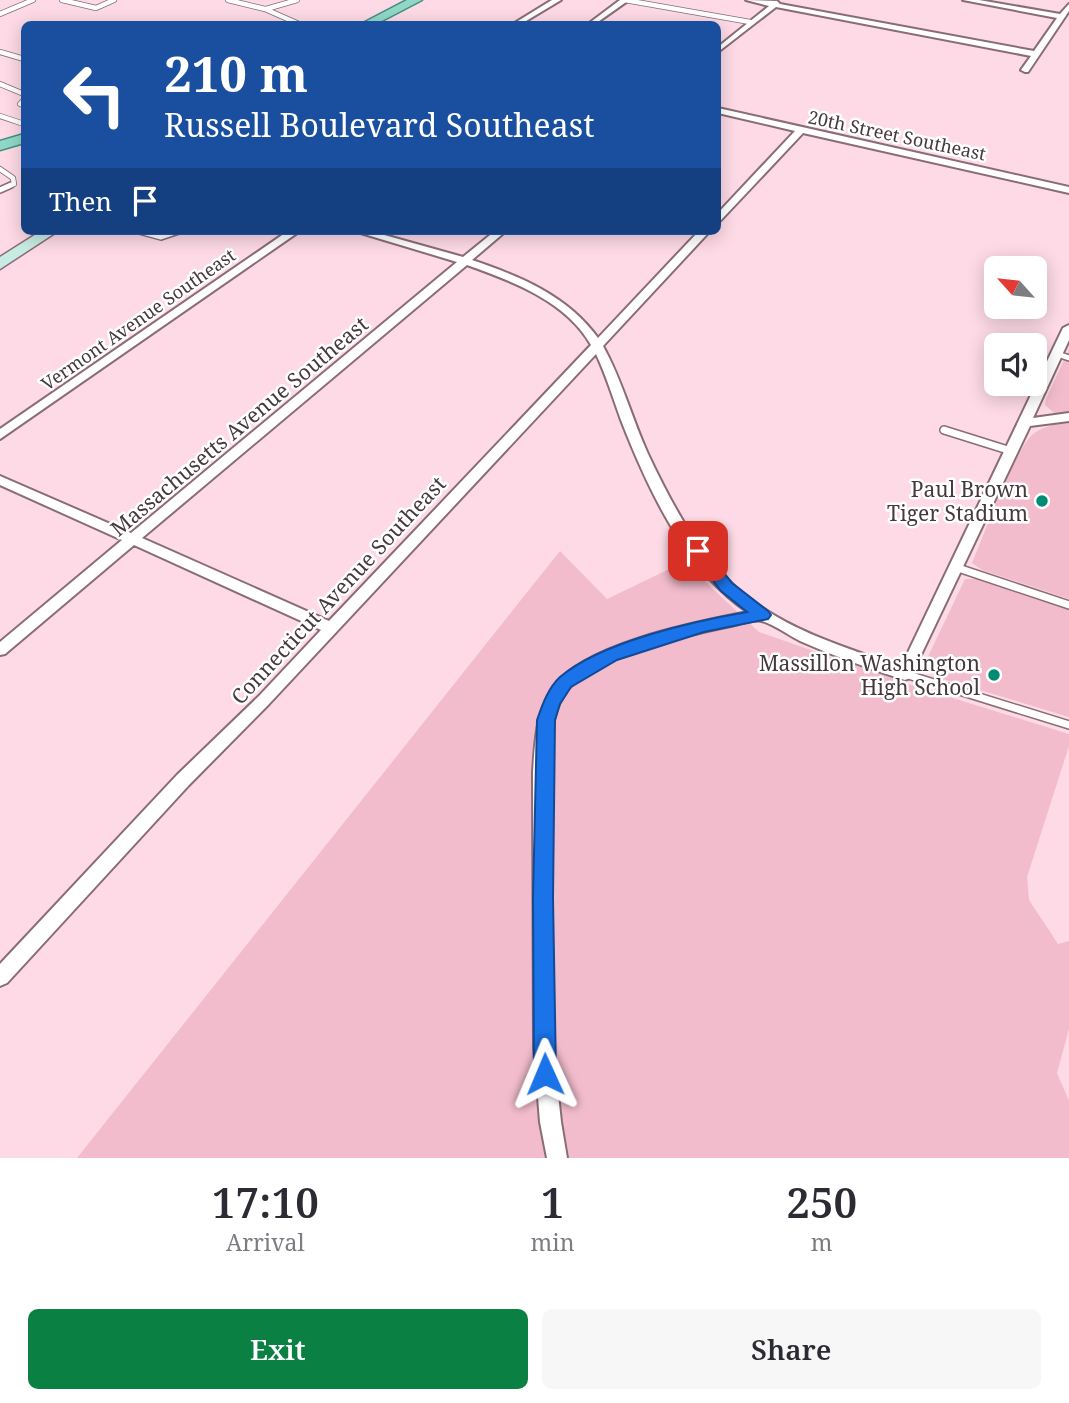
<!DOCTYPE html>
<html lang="en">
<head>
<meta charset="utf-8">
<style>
	:root { --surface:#fff; --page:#f7f7f7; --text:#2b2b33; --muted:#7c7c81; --accent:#0b8043 }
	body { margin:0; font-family:"Noto Serif",serif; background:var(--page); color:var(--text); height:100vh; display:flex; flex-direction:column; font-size:26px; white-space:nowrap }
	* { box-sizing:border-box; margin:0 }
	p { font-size:23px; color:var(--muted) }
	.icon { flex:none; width:38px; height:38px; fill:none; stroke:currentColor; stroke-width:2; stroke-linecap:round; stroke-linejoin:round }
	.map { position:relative; height:1158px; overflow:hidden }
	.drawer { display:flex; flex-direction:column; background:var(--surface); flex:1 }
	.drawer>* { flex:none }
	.guide { position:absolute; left:21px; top:21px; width:700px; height:214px; border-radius:10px; box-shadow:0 4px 18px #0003; background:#1a4fa0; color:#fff; overflow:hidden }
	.needle { width:46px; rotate:297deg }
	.buttons { position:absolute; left:984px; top:256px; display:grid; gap:14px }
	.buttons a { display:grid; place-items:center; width:63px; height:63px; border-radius:10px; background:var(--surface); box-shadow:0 4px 18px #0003; font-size:35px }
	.pin { position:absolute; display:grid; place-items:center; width:60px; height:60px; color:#fff; margin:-30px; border-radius:14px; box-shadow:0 4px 10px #0006 }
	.me { position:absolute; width:77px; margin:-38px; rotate:359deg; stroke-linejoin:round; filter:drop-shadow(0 0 5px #0008) }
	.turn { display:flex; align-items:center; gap:24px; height:147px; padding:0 28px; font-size:32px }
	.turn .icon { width:91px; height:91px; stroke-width:2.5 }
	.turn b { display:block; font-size:49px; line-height:60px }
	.then { display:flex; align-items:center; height:66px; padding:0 28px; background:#0003; gap:14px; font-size:26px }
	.eta { display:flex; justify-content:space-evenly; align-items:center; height:119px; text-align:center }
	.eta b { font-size:42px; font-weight:600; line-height:49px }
	.cta { display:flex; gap:14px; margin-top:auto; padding:14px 28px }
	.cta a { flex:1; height:80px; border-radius:10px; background:var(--accent); color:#fff; font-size:28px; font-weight:600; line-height:80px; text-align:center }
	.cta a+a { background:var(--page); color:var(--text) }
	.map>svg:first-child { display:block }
	.green { fill:#f2bccd }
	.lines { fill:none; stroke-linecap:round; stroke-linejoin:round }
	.lane-far2-casing { stroke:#8a6c75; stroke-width:6 }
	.lane-far1-casing { stroke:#8a6c75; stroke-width:8 }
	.lane-casing { stroke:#8a6c75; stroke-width:10 }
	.street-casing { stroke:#8a6c75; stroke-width:4 }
	.secondary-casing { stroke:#8a6c75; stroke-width:3 }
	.primary-casing { stroke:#458f7f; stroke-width:3 }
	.lane-far2 { stroke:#fff; stroke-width:4.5 }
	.lane-far1 { stroke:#fff; stroke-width:5 }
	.lane { stroke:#fff; stroke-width:7 }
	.street { fill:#fff; fill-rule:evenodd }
	.secondary { fill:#c7ece3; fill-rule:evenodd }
	.primary { fill:#8fd8c7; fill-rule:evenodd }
	.route { fill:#1a73e8; stroke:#114b97; stroke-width:2 }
	.poi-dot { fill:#008c74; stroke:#fff; stroke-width:2.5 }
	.labels { text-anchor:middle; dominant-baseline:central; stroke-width:5; stroke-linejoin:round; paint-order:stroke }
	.far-street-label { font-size:18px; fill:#46393d; stroke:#fff }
	.street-label { font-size:21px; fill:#46393d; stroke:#fff }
	.poi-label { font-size:21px; fill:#46393d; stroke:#fff; text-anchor:end }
</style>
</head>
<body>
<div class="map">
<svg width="1069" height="1158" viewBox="0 0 1069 1158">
	<rect width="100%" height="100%" fill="#fddae5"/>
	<path class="green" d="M1069,349V412L1055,414L1045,405L1046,399Z
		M1069,421V599L982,570L972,563C983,537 1015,449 1033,434C1044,426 1056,424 1069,421Z
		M560,551L607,599L684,562L759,632L914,686L1069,734V746L1027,877L1029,900L1058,944L1069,941V1029L1057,1073L1069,1101V1158H77Z
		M965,579H977L1069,610V717L943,679L932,672L925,663Z"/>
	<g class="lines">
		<defs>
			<path id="lane-far2" d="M62,0L96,8L114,0
				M228,0L265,9L299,24
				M625,0L750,22
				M266,9L297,0
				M0,14L33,0
				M0,52L24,59
				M0,84L24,94
				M24,100L20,104L24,105
				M0,116L24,124
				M0,169L13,178L14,184L7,187"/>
			<path id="lane-far1" d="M0,190L11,185
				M139,231L161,237L179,231
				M1057,354L1069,358"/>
			<path id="lane" d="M944,430L1011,451
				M955,567L1069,605
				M905,674L1069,725"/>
			<path id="street" d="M552,0H561L521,24H513Z
				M620,0H629L595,24H588Z
				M746,0L777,1L780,4L1034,51L1057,18L963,0H979L1060,14L1069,4V11L1028,72H1025L1021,70L1031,56L776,7L718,52V47L769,6Z
				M718,108L1069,187V193L803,133L721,220L718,221V213L795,131L718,113Z
				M288,231H300L0,439V429Z
				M354,231H370L463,257L495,231H506L472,260C520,276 568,296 598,338L699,231H710L603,346C622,380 632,419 648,454C673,507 703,564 751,600C795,633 850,649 901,667L1063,328L1069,325V340L1033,418L1069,413V421L1030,426L910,678L905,680C870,669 834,656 800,641C788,635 775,625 762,621C754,619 739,624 731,626C685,636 600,653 568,689C553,707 552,732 550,755L553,1047L561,1122L567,1158H547L540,1122L534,1047L533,772C535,743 536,714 552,689C581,644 697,622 748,612C685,570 648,489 621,420C613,398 606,375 596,354L269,704L189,785L7,983L0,986V964L177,775L259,696L321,630L134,545L5,654L0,655V642L122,540L0,485V476L131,533L457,262ZM467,265C512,281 566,301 591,345L329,621L142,538Z"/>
			<path id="secondary" d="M41,231H58L0,269V257Z"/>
			<path id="primary" d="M407,0H422L376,24H361Z
				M24,134V143L0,150V141Z"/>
		</defs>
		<use href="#lane-far2" class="lane-far2-casing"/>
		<use href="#lane-far1" class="lane-far1-casing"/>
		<use href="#lane" class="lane-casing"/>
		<use href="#street" class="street-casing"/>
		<use href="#secondary" class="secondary-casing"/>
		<use href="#primary" class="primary-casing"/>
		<use href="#lane-far2" class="lane-far2"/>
		<use href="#lane-far1" class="lane-far1"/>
		<use href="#lane" class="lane"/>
		<use href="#street" class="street"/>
		<use href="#secondary" class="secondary"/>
		<use href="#primary" class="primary"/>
	</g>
	<path class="route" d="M698,545L703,547L732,583L768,611L771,615L768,619L704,632L617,660L571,687L560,704L555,720L553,898L556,1074L553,1081L545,1085L537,1081L534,1074L533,898L537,720C542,706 548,688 560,677C601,642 694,621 747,612L721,591L692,554L690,551Z"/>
	<g class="poi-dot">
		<circle cx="1042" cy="501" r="7"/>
		<circle cx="994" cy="675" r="7"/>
	</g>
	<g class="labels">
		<g class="far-street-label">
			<text transform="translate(897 135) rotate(12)">20th Street Southeast</text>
			<text transform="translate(138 319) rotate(-35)">Vermont Avenue Southeast</text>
		</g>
		<g class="street-label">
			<text transform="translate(239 426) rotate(-40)">Massachusetts Avenue Southeast</text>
			<text transform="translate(338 590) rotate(-47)">Connecticut Avenue Southeast</text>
		</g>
		<g class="poi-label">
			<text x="1028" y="489">Paul Brown<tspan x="1028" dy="24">Tiger Stadium</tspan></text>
			<text x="980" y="663">Massillon Washington<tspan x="980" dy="24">High School</tspan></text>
		</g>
	</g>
</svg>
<div class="buttons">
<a><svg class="needle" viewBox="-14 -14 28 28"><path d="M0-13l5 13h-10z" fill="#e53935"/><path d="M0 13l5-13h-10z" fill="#7c7c81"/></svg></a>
<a><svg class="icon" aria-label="sound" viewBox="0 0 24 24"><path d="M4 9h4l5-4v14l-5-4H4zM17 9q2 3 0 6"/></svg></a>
</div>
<div class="pin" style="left:698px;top:551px;background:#d93025"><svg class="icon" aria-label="arrive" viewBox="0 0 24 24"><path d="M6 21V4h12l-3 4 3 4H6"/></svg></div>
<svg class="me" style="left:545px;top:1074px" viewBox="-20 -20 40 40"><path d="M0-17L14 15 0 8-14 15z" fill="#1a73e8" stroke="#fff" stroke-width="4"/></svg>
<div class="guide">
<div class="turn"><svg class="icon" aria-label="left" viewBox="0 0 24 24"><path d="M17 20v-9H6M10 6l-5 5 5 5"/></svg><div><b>210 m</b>Russell Boulevard Southeast</div></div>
<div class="then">Then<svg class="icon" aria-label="arrive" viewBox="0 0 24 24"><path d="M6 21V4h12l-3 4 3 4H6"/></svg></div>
</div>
</div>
<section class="drawer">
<div class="eta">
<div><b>17:10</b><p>Arrival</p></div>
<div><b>1</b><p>min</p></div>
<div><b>250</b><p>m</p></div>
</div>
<div class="cta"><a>Exit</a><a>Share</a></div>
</section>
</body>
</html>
